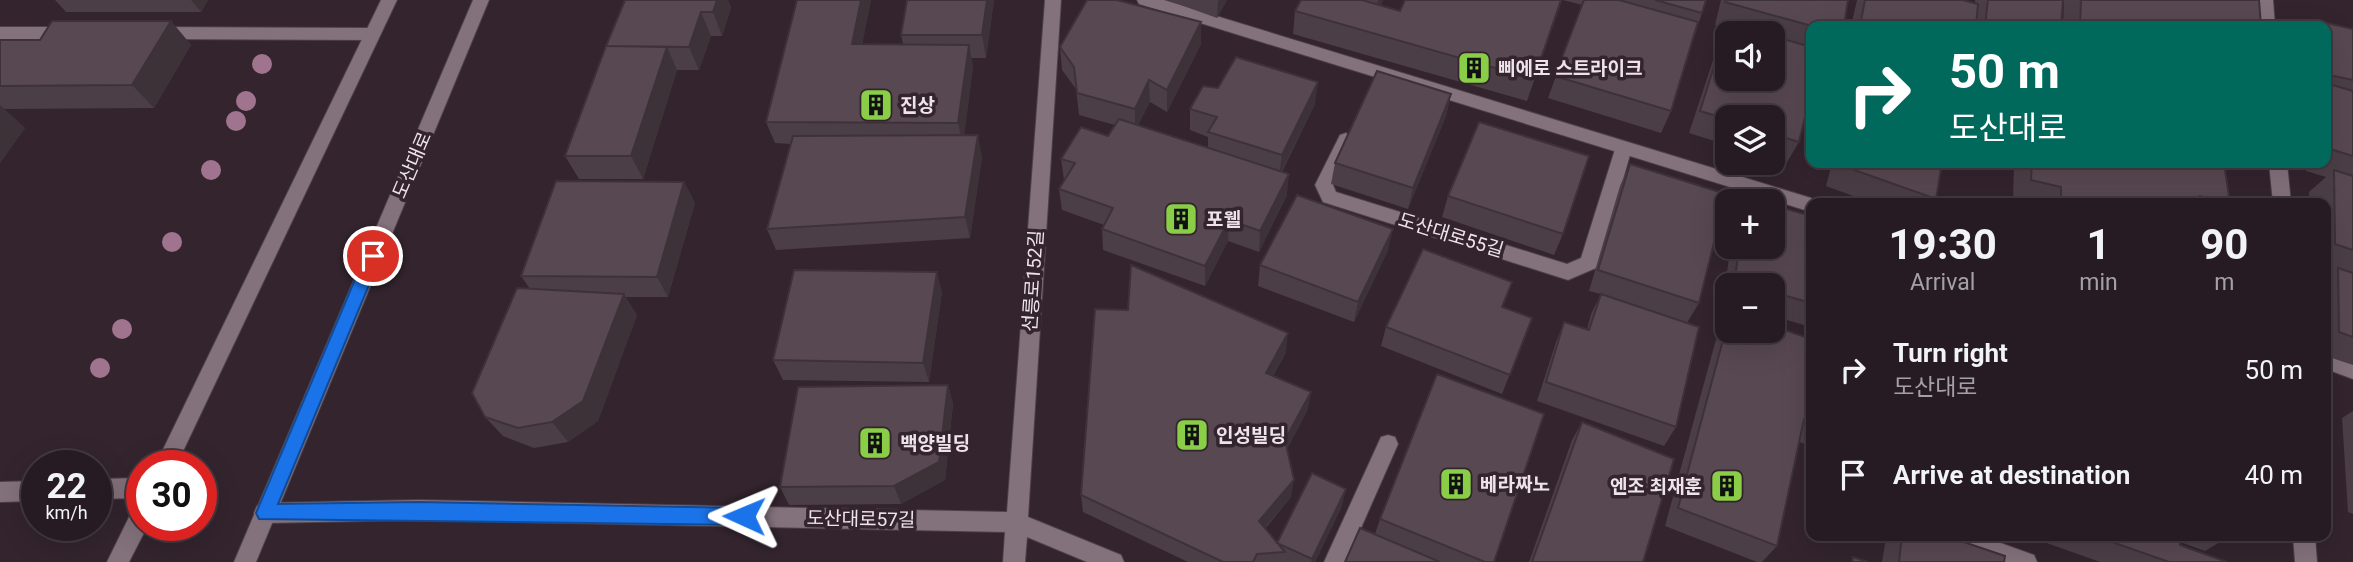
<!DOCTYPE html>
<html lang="en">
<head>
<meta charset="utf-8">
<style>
	:root { --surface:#261b22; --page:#32282f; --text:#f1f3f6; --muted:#a4a1a5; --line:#423940 }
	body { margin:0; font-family:Roboto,"Noto Sans KR",sans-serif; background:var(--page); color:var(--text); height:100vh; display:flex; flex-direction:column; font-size:26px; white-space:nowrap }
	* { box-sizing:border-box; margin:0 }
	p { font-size:23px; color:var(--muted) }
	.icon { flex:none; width:38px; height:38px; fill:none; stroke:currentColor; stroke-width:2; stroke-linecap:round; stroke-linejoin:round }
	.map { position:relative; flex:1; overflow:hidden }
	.details { position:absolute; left:1806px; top:198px; width:525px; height:343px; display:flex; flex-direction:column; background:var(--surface); border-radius:14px; box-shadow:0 7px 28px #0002,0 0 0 2px var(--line) }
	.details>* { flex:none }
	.top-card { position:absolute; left:1806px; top:21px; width:525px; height:147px; border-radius:14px; box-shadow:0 7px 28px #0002,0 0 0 2px var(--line); background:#00695c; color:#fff; overflow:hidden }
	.controls { position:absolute; left:1715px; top:21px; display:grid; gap:14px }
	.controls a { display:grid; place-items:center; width:70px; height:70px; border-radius:14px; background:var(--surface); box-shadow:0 7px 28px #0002,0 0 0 2px var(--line); font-size:35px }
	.speed { position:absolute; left:21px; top:450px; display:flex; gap:14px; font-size:35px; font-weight:700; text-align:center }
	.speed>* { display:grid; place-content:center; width:91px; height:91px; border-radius:50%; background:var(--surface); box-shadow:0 7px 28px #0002,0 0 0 2px var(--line); line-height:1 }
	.speed small { font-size:18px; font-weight:400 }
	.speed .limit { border:10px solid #d22; background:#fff; color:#111 }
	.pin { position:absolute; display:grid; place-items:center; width:60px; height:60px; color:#fff; margin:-30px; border:4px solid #fff; border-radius:50%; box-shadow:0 2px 7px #0007 }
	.me { position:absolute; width:77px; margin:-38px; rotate:271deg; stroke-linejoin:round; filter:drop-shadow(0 0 5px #0008) }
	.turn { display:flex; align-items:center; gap:24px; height:147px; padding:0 28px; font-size:32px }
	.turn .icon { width:91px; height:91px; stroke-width:2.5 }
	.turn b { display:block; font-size:49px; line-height:60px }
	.eta { display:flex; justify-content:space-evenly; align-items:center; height:119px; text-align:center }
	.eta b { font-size:42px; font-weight:700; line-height:49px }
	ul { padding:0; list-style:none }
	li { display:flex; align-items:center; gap:21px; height:105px; padding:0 28px }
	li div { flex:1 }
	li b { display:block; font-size:26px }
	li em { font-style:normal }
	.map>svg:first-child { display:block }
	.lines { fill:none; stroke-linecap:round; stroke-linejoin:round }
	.service-casing { stroke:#4d4048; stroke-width:2 }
	.minor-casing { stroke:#4d4048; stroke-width:2 }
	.secondary-casing { stroke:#4d4048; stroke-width:2 }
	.service { fill:#83717b; fill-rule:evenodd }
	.minor { fill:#83717b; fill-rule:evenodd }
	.secondary { fill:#83717b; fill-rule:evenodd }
	.tree { fill:#a0748f }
	.wall { fill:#4c3e46; fill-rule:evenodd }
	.shaded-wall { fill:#3e3239 }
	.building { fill:#584851; stroke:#3e3239; stroke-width:2 }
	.route { fill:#1a73e8; stroke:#114b97; stroke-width:2 }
	.labels { text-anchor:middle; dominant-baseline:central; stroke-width:7; stroke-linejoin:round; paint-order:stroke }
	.poi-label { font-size:19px; font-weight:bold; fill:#ede3e9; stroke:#33242d; text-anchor:start }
	.street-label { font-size:19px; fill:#ede3e9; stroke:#33242d }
</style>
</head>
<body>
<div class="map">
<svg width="2353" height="562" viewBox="0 0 2353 562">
	<rect width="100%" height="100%" fill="#33242d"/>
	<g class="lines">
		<defs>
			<path id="service" d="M0,27H71L79,33L71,39H0Z
				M157,27L373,28L381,34L373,40L157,39L149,33Z
				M1346,133L1355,140L1333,185L1336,192L1567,264L1581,258L1617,143L1623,141L1632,148L1599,263L1596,268L1568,280L1323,202L1315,185L1340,135Z"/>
			<path id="minor" d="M1045,0H1061L1028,517L1121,555L1124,562H1087L1027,537L1025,562H1003L1005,532L418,520L265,523L257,520L254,513L257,506L265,503L418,500L1007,512Z
				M1137,0H1164L1811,198L1819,203H1811V212L1139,4Z
				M2257,0H2273L2275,26H2259Z
				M2269,163H2287L2291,203H2273Z
				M2326,352L2353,361V379L2326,369Z
				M1388,435L1395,437L1398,444L1346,562H1324L1381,437Z
				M142,478V498L96,499V479Z
				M37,481V501L0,502V482Z
				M1942,536H1981L2034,555L2037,562H1997L1945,543Z
				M2293,536H2315L2317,562H2295Z"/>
			<path id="secondary" d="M381,0H397L176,466H155Z
				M473,0H489L256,562H234Z
				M142,504V525H148L129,562H107L134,507Z"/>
		</defs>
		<use href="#service" class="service-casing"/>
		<use href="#minor" class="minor-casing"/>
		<use href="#secondary" class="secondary-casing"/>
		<use href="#service" class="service"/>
		<use href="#minor" class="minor"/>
		<use href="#secondary" class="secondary"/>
	</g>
	<g class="tree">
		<circle cx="262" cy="64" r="10"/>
		<circle cx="246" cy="101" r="10"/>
		<circle cx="236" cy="121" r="10"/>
		<circle cx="211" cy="170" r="10"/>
		<circle cx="172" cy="242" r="10"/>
		<circle cx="122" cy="329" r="10"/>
		<circle cx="100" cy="368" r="10"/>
	</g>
	<path class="wall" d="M55,0H208L201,12H66Z
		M625,0H728L731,8L722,36H711L699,70H677L643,179H579L565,156Z
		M871,0L862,44H903L901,35L994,0L986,58H971L973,67L964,135L982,157L970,238L776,250L767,229L791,144L775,143L766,122Z
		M1167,0H1227L1217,18Z
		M1301,0H1383L1381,5L1400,11L1405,0H1562L1527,101L1293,34L1295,11Z
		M1563,0H1706L1671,111L1661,133L1548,98L1582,5Z
		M1721,0H1848L1811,26V92L1799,142L1786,164L1773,159V117H1727V145L1689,133L1718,45L1726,28L1715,25ZM1727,33H1773V79Z
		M1857,0H1962L1975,3V0H2063L2061,26H1851Z
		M2064,0H2259L2261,26H2063Z
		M171,21L191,45L154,108L4,109L25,128L0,163V40H40Z
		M2318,21L2353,29V365L2326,356V277L2332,272L2326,270V203H2309V192L2326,177L2306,171V163H2326V26H2313Z
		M1201,44L1167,112L1150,102L1138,125L1208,148V137L1190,130V109L1315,104L1282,172L1287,195L1259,252L1228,241L1205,286L1103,250L1102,229L1104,225L1062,210L1059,189L1064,180L1061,159L1108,136L1115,125L1079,115L1076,89L1062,70L1060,47Z
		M1451,94L1446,116L1408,209L1331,184L1335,163Z
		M1832,163H1942L1936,199L1933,203H1872L1826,186Z
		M2014,163H2224L2230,203H2017L2013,202Z
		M1630,164L1699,303L1687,323L1676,427L1664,446L1537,401L1556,342L1564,322L1587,329L1591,314L1601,294L1589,291L1620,186Z
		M684,182L695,203L668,297H625L637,315L598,421L568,442L534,448L503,436L485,417L530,289L521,276Z
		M1448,196L1563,234L1554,255L1442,217Z
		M1811,216V327L1773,316V285H1727V303L1722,302L1731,247H1773Z
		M1388,250L1354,322L1258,286L1260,265Z
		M942,292L929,382L783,380L773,360Z
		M1502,307L1532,318L1502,394L1381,346L1386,327Z
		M1727,317V331L1811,339V446L1799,442L1777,546L1762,562H1757L1665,526L1718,332Z
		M1286,353L1273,376L1311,392L1307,411L1287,449L1291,497L1265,529L1277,543L1342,506L1315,562H1188L1083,512L1081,495Z
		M948,385L953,404L945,480L901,504L789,505L780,487Z
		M2353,411V514L2348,512L2342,418Z
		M1582,422L1643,562H1529L1572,440Z
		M1380,519L1494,562H1345L1375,534Z
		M1888,536H1946L2004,562H1882L1886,538Z
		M2027,536H2230L2205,551L2180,542V545L2227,562H2100Z"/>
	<path class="shaded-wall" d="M191,0H208L201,12Z
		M717,0H728L731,8L722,36L713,12Z
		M861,0H871L858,66L852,44Z
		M987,0H994L986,58L982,35Z
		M1218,0H1227L1217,18Z
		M1378,0H1383L1375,16Z
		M701,12L711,36L699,70L689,47Z
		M171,21L191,45L154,108L132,85Z
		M1201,22V44L1167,112V90Z
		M969,45L973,67L963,144L958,123Z
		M667,47L677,70L643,179L631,156Z
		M1149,80L1150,102L1135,131V109Z
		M1318,82L1315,104L1279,176L1282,155Z
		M1451,94L1446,116L1408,209L1413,188Z
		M0,105L25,128L0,163Z
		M978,135L982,157L970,238L965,217Z
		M1289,174L1287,195L1259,252L1260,231Z
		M684,182L695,203L668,297L657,277Z
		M1229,220L1228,241L1205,286V266Z
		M1393,229L1388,250L1354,322L1358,302Z
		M937,272L942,292L929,382L923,363Z
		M624,294L637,315L598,421L568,442L552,422Z
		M1288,333L1286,353L1264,392L1266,373Z
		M948,385L953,404L945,480L901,504L894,486Z
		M1311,392L1307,411L1282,458L1285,440Z
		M1294,480L1291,497L1256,538L1259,521Z
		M1346,489L1342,506L1315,562H1311Z"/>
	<path class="building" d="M625,0H717L713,12H701L689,47L606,46Z
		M797,0H861L852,44L969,45L958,123L766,122Z
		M907,0H987L982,35H901Z
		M1087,0H1117L1201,22L1167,90L1149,80L1135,109L1077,93L1074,67L1060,47Z
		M1301,0H1362L1400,11L1405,0H1561L1534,79L1295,11Z
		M1584,0H1619L1698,22L1671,111L1555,76Z
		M1655,0H1706L1702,13Z
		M1726,0H1848L1844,26H1812L1725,2Z
		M1865,0H1962L1978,4L1976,26H1860Z
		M1988,0H2063L2061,26H1985Z
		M2081,0H2259L2261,26H2080Z
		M52,21H171L132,85L0,86V40H40Z
		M2318,21L2353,29V80L2329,75L2326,60V26H2319Z
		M1728,22L1765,33H1727V79H1773V36L1811,47V92L1799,142L1773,134V117H1727V119L1700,111Z
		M606,46L667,47L631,156H565Z
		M1236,57L1318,82L1282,155L1208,132L1217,117L1190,109L1203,86L1218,88Z
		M1377,71L1451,94L1413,188L1335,163Z
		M2326,83L2353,91V156L2330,149Z
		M1119,119L1289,174L1260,231L1229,220L1205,266L1102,229L1113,208L1059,189L1075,163L1061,159L1081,127L1108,136Z
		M1479,122L1589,156L1563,234L1448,196Z
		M978,135L965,217L767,229L793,136Z
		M1841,163H1942L1936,199L1840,165Z
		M2032,163H2224L2230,203L2199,196L2208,203H2061V187L2031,180Z
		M1630,164L1726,194L1699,303L1598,270Z
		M2334,170L2353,176V250L2335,244Z
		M556,181L684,182L657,277L521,276Z
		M1297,195L1393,229L1358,302L1260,265Z
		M1748,198L1759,201H1748Z
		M1773,205L1811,216V303L1773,292V285H1748L1734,281L1740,247H1773Z
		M1423,249L1512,282L1502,307L1532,318L1510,375L1386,327Z
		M1131,265L1288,333L1266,373L1311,392L1285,440L1294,480L1259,521L1285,552L1257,554L1253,562H1223L1081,495L1095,309L1128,310Z
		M2338,268L2353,273V337L2339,332Z
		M794,270L937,272L923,363L773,360Z
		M517,288L624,294L583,401L552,422L518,428L485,417L472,393Z
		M1601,294L1699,327L1676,427L1546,382L1564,322L1589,330Z
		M1727,325V331H1773V326L1811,339V421L1804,419L1777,546L1678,508Z
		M1437,374L1544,414L1494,562H1485L1380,519Z
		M948,385L939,462L894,486L780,487L798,387Z
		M1582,422L1674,459L1643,562H1532Z
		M1312,473L1346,489L1312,559L1277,543Z
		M1360,528L1440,562H1345Z
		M1902,536H1946L2005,556L2004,562H1899Z
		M2095,536H2180V545L2227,562H2169Z
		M1853,557L1868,562H1852Z"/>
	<path class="route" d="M373,250L381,256L278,504L418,502L744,508L750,511L753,516L750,522L744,525L259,519L256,513L365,256Z"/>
	<defs>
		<symbol id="building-square" viewBox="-11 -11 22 22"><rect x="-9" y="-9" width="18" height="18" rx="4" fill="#8ace48" stroke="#33242d"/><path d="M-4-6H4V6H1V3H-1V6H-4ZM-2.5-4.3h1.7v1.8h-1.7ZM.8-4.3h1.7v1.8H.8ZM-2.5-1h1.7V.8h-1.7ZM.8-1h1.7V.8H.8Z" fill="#111"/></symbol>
	</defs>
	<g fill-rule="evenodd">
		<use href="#building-square" x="1455" y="49" width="38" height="38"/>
		<use href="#building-square" x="857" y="86" width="38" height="38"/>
		<use href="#building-square" x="1162" y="200" width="38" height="38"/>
		<use href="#building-square" x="1173" y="416" width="38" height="38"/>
		<use href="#building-square" x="856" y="424" width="38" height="38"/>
		<use href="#building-square" x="1437" y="465" width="38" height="38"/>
		<use href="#building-square" x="1708" y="467" width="38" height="38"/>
	</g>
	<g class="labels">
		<g class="poi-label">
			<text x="1498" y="68">삐에로 스트라이크</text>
			<text x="900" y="105">진상</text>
			<text x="1206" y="219">포웰</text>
			<text x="1216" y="435">인성빌딩</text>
			<text x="900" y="443">백양빌딩</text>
			<text x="1480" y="484">베라짜노</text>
			<text x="1702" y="486" text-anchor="end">엔조 최재훈</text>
		</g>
		<g class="street-label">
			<text transform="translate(412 165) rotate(-67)">도산대로</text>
			<text transform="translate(1451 235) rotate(17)">도산대로55길</text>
			<text transform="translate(1033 281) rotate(-86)">선릉로152길</text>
			<text transform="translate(861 519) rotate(1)">도산대로57길</text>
		</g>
	</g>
</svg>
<div class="controls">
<a><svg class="icon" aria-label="sound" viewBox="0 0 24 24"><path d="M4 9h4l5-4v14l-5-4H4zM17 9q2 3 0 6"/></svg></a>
<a><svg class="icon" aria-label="layers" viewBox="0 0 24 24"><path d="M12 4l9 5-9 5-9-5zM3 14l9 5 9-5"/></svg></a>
<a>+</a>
<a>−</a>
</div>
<div class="speed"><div>22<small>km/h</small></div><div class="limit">30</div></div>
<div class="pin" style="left:373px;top:256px;background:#d93025"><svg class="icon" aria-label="arrive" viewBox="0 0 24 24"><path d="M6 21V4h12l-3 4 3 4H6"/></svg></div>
<svg class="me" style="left:744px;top:516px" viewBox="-20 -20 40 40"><path d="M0-17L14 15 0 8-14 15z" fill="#1a73e8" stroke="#fff" stroke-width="4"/></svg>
<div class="top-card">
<div class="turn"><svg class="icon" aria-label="right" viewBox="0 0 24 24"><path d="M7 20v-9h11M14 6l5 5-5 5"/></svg><div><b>50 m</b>도산대로</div></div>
</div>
<section class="details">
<div class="eta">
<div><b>19:30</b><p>Arrival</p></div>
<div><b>1</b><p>min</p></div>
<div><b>90</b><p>m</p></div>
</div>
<ul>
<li><svg class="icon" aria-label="right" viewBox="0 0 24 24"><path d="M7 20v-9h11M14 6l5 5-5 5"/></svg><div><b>Turn right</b><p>도산대로</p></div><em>50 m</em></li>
<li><svg class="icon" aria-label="arrive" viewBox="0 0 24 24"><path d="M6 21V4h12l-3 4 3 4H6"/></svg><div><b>Arrive at destination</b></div><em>40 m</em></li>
</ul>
</section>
</div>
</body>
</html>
